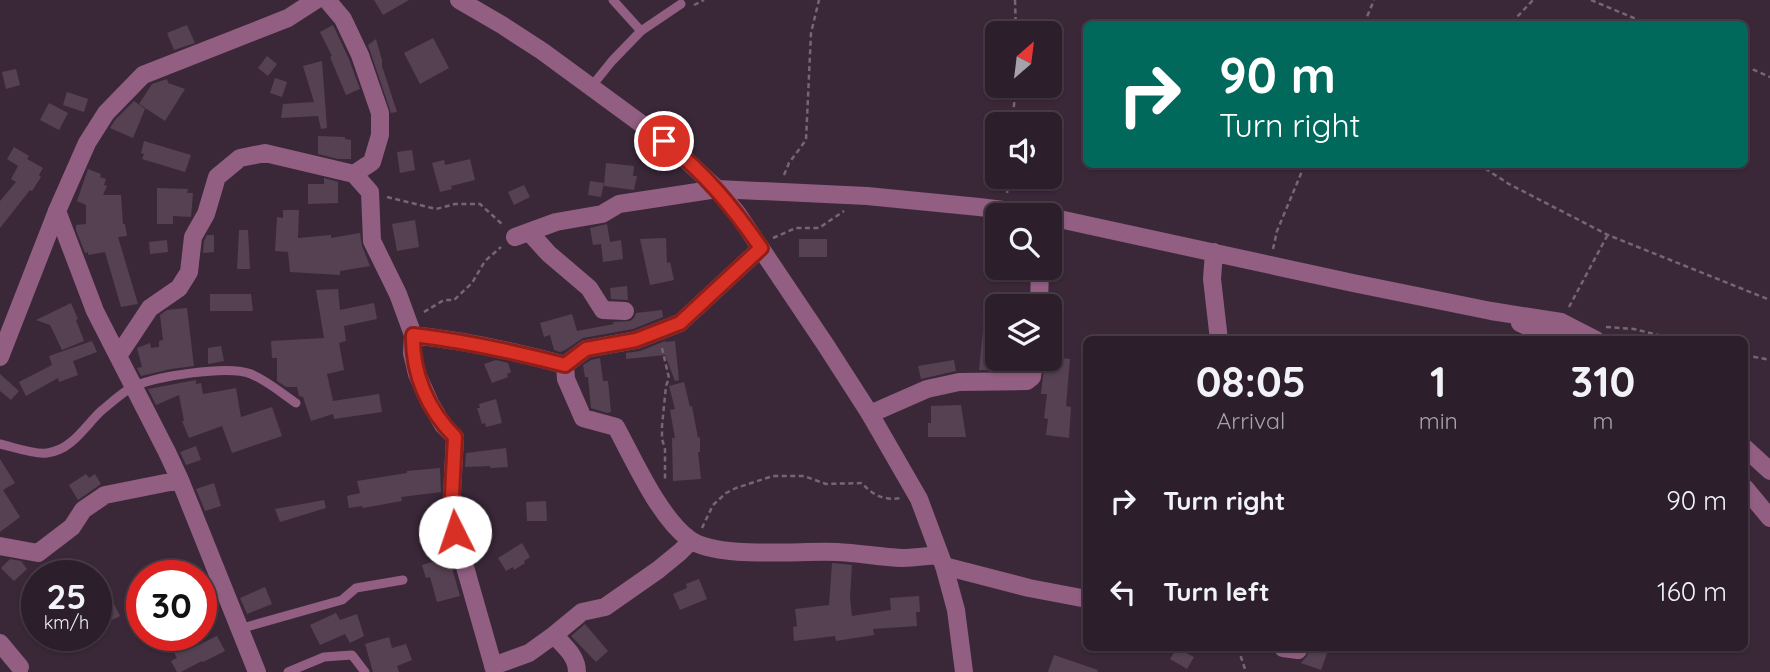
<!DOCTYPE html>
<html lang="en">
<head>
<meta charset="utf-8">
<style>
	:root { --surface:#2c1e2b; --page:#382b37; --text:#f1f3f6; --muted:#a6a2a9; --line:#483c47 }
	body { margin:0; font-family:Quicksand,sans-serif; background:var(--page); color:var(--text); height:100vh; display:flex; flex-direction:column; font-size:26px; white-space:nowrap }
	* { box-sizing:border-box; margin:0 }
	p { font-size:23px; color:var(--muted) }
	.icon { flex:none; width:38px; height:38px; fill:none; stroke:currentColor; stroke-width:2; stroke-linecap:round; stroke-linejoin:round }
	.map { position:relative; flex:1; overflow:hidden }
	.drawer { position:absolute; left:1083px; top:336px; width:665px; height:315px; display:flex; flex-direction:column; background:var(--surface); border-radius:10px; box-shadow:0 2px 5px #0004,0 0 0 2px var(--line) }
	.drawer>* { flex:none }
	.guide { position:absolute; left:1083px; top:21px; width:665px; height:147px; border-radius:10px; box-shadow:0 2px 5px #0004,0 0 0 2px var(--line); background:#00695c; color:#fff; overflow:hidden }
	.needle { width:46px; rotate:28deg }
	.buttons { position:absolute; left:985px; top:21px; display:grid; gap:14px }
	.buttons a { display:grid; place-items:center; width:77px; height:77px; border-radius:10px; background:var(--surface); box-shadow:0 2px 5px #0004,0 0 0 2px var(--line); font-size:35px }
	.speed { position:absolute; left:21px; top:560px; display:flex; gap:14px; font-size:35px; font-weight:700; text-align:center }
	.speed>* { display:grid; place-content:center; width:91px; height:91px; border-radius:50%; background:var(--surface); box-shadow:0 2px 5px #0004,0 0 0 2px var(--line); line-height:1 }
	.speed small { font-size:18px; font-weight:400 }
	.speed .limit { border:10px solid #d22; background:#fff; color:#111 }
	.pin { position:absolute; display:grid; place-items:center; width:60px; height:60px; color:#fff; margin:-30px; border:4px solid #fff; border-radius:50%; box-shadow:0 2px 7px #0007 }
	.me { position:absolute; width:77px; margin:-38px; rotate:356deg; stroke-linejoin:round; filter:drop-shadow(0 0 5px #0008) }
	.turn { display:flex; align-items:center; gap:24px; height:147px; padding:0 21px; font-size:32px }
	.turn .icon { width:91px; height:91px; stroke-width:2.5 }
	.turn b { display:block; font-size:49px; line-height:60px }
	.eta { display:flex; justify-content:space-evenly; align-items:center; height:119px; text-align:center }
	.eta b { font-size:42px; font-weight:800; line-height:49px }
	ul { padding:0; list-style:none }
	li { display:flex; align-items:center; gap:21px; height:91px; padding:0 21px }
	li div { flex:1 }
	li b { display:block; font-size:26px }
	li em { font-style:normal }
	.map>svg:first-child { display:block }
	.building { fill:#564152 }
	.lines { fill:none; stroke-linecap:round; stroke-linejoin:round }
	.path { stroke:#766675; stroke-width:2.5; stroke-dasharray:5 3.5; stroke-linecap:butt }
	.service { stroke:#925e82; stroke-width:9 }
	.minor { stroke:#925e82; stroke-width:18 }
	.tertiary { stroke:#925e82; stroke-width:18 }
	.route-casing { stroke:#8d1f18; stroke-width:18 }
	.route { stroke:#d93025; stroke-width:12 }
</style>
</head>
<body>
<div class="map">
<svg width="1770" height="672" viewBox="0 0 1770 672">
	<rect width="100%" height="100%" fill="#3a2839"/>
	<path class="building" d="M374,0H409L383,15Z
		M187,25L195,43L174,50L167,33Z
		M333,25L349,59L360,89L346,95L330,57L332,56L320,32Z
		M433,38L449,68L420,84L404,53Z
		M376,39L382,60V66L397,112L391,113L368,45Z
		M267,56L277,64L268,76L258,68Z
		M322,61L327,128L321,129L318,116L281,118L283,104L314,102L303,66Z
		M16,69L20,85L6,89L2,72Z
		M275,78L287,82L282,97L270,93Z
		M167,79L168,83L185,89L165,121L139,104L152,84Z
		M67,92L88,99L84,112L63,105Z
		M134,101L145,109L133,138L110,128L115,120Z
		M49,103L68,113L59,130L40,120Z
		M318,136L345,137V139L351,140V159H338L318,154Z
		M144,141L191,155L185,172L142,159L144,154L141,153Z
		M14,147L29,156L27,159L43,168L39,175L41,177L32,191L30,190L0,228V201L16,182L11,179L18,166L7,159Z
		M412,150L415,170L400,173L397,152Z
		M470,159L475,180L451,186L452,189L440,192L432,163L444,160L445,165Z
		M606,163L634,166L633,176H637L634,190L604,186Z
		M88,169L101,174L100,177L106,179L104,185L107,186L103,195H121L123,224H125L127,236L118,237L138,304L121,307L105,252L88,255V252L85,253L76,230V225L86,224V205L77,201Z
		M324,178L338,182V203L308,204V184H324Z
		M590,181L604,183L601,197L588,195Z
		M524,185L530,197L514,205L508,192Z
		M157,188L188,189L187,193H193L191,217L173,216V224H157Z
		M283,210H299L298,238L331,235V238L360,233L362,246L370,266L340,271V275L290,272L288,252L275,251L277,217L283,218Z
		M415,220L419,247L397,251L392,224Z
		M607,224L610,242L621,240L623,259L603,262L601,244L593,245L590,228Z
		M239,230H248L250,269H237Z
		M207,235H214V252L203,253L204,241Z
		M666,238L667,263L670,262L674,280L650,285L640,239Z
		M799,239H827V257H799Z
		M167,240L168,252L150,254L149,242Z
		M627,286L628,300L611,299L610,288Z
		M338,289L340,310L374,303L377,319L344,326L346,341L339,343L344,370L327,374L333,401L379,394L382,412L334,419L333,414L311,421L303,397L299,396L297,387H286L277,381V358H272L271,341L324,338L316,290Z
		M210,294H251L253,311H210Z
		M71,303L78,319L76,320L84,341L62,350L50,325L36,320Z
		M187,308L194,366L171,369L141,376L137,368L142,367L137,348L150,343L151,348L159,347V341L163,340L160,315L167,310Z
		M662,310L663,317L633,329L583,338L565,350L560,352L554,350L550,335L544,337L540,323L572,314L577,331L614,324L613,322L630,321L634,318L636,313Z
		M983,330L998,332V359H1014V370H979Z
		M92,341L97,352L73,361L78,375L59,382L58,378L26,396L19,382L52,365L49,356Z
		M665,341V342L675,341L679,380L675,381L665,355L626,359V353L640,351Z
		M221,346L224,361L208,364V348Z
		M1050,357L1070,359L1066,406L1071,407L1069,438L1046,435L1048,419L1044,418L1047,394H1041L1045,359H1050Z
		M600,358L603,381H608L611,412L607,413L591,408L588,377H585L583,365L591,360Z
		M496,360L508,363L511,372L507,374L508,377L492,383L484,364Z
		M954,360L956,371L921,379L918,366Z
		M0,374L19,391L11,400L0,391Z
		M196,380V384L201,383L203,394L236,388L241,417L272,407L282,436L232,453L222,426L189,438L182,421H184L179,395L156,405L148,389Z
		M684,382L690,407L692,406L698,438L700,437V452H698L701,479L673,481L672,438H675L670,410L675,409L669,386Z
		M496,399L502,423L486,427L485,423L482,424L477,408H480L479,404Z
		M961,405L966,437H928V423H931V406Z
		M196,446L201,460L186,465L180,452Z
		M506,448L508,467L490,468V466L465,467L466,453Z
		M0,459L15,483L3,490L20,517L0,532Z
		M440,468L441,492L401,497L402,501L363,508L362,506L349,508L347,496L360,493L357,481L407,473V471Z
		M86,474L89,478L95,474L101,484L78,500L69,485Z
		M214,483L221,506L205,511L196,489Z
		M324,500L326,508L280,522L275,509Z
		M546,501L547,521H527L526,502Z
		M473,513L479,532L468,535L465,516Z
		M522,543L530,557L524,561L525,563L514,570L513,567L506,571L498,558Z
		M449,557L460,596L437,602L430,577L426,578L422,565Z
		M10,559L21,561L27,569L14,581L1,568Z
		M832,563L852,565L850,598L852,616L891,610L890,598L919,596L920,612H916L917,626L873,629L874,635L836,641L835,636L794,641L793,627L797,626L795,609L829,605Z
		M699,579L707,599L680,610L673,594L687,588L686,584Z
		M96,586L107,603L112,600L120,616L96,628Z
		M265,587L272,604L247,614L240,598Z
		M336,613L340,620L357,614L364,636L350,643L345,634L320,645L310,625Z
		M585,624L608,651L596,662L571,636Z
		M165,635H186L192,648L217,636L225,651L203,662L202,661L181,672H177L171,661L177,658Z
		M389,637L392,648L406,644L412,660L397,666L399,672H373L365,644Z
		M1177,648L1194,657L1187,669L1170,659Z
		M1309,648H1329L1321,670L1301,663L1307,656Z
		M1054,655L1098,670L1097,672H1048Z"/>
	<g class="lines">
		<path class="path" d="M1015,0L1016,33
			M1591,0L1648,24
			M694,5L704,0
			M1364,24L1374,0
			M1514,24L1516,18L1533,0
			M1745,66L1770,77
			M1012,124L1016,86
			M1478,164L1509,184L1608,235L1770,300
			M784,175L789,163L806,140L811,33L819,0
			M1007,193L1009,177
			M387,197L436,209L455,204H480L503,225
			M773,238L796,228H819L844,211
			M1273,249L1277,231L1305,164
			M1569,307L1607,236
			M424,312L444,300H454L472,283L485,261L501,247
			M1606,327L1634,329L1678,340
			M662,348L669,378L666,386L662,426V439L665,449V482
			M1745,355L1770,360
			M702,528L713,505L726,493L736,488L773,476H804L826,484L862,483C872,495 885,501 901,498
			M1238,648L1246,672"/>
		<path class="service" d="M613,0L641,31
			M591,87L612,61L641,31L681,4
			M0,444C13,447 35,455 47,453C72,450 85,426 101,411C111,403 120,394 131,388C152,376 229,365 251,374C266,380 283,394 296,403
			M239,629L342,600L356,588L403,580
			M288,672L324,657L352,655L365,672"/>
		<path class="minor" d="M354,174L370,192L372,241L398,294L413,335L412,353L417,374L430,403L443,425L455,437L452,494L455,532L495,672
			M57,211L95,311L167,452L180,480L257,672
			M1050,217L1353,283L1491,311L1561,322L1596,340
			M529,232L549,254L589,288L603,310L625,311
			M515,237L556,222L602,214L619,204L717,189L867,196L979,207L1044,215
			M761,248L680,323L636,340L586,349L565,365L566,379L583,418L616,427C634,460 659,517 689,539C717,560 801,550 837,552C859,553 880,557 902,558C914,558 927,556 939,555
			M1214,252L1212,279L1219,340
			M1039,306L1040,268
			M1520,323L1558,340
			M413,335C465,341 514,351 565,365
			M118,356L150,308L179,288L189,272L193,237L206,214L217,177L240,158L265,153L354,174L372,162L380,135V113L360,55L343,19L327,0
			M870,414L927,389L959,382L1027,381L1032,377L1034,359
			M1745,448L1770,471
			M1745,488L1770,518
			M0,546L38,553L72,527L83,510L105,495L180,480
			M944,566L1029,588L1087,599
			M554,635C565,647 577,656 577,672
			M0,643L20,667
			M1283,648L1298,650
			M493,666L529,653L554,635L582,612L605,607L658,570L680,552L691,541"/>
		<path class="tertiary" d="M459,0L502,25L542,51L647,128L681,155L717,189L737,213L825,344L870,414L919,499L944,566L956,610L964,672
			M0,357L57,211L87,143L106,113L143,75L288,18L316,0"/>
	</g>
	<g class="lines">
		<defs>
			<path id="route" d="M455,532L452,494L455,437C428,410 412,374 413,335C465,341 515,352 565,365L586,349L636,340L680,323L761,248C732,206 704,172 664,141"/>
		</defs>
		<use href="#route" class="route-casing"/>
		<use href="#route" class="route"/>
	</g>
</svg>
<div class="buttons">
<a><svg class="needle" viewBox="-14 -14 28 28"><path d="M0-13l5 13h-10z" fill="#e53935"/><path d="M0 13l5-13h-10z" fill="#a6a2a9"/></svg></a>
<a><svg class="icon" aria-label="sound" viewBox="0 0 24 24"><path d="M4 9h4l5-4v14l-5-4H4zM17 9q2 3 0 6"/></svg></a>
<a><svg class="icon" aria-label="search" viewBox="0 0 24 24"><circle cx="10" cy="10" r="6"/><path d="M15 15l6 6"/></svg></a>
<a><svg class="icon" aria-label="layers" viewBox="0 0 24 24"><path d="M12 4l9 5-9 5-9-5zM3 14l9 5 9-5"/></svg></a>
</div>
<div class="speed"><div>25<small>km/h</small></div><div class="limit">30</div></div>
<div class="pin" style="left:664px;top:141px;background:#d93025"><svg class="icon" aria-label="arrive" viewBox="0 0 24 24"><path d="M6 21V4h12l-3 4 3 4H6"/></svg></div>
<svg class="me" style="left:455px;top:532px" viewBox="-20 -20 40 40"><circle r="19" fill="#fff"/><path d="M0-13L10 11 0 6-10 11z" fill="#d93025"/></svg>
<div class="guide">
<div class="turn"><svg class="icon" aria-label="right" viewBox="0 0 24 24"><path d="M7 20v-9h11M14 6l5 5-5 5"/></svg><div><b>90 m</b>Turn right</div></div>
</div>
<section class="drawer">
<div class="eta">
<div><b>08:05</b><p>Arrival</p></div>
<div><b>1</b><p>min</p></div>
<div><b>310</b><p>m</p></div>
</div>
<ul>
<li><svg class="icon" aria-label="right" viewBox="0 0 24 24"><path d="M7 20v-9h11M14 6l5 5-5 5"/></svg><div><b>Turn right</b></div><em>90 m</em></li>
<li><svg class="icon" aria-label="left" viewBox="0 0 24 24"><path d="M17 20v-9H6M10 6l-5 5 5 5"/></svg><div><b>Turn left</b></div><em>160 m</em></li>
</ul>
</section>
</div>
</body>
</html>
